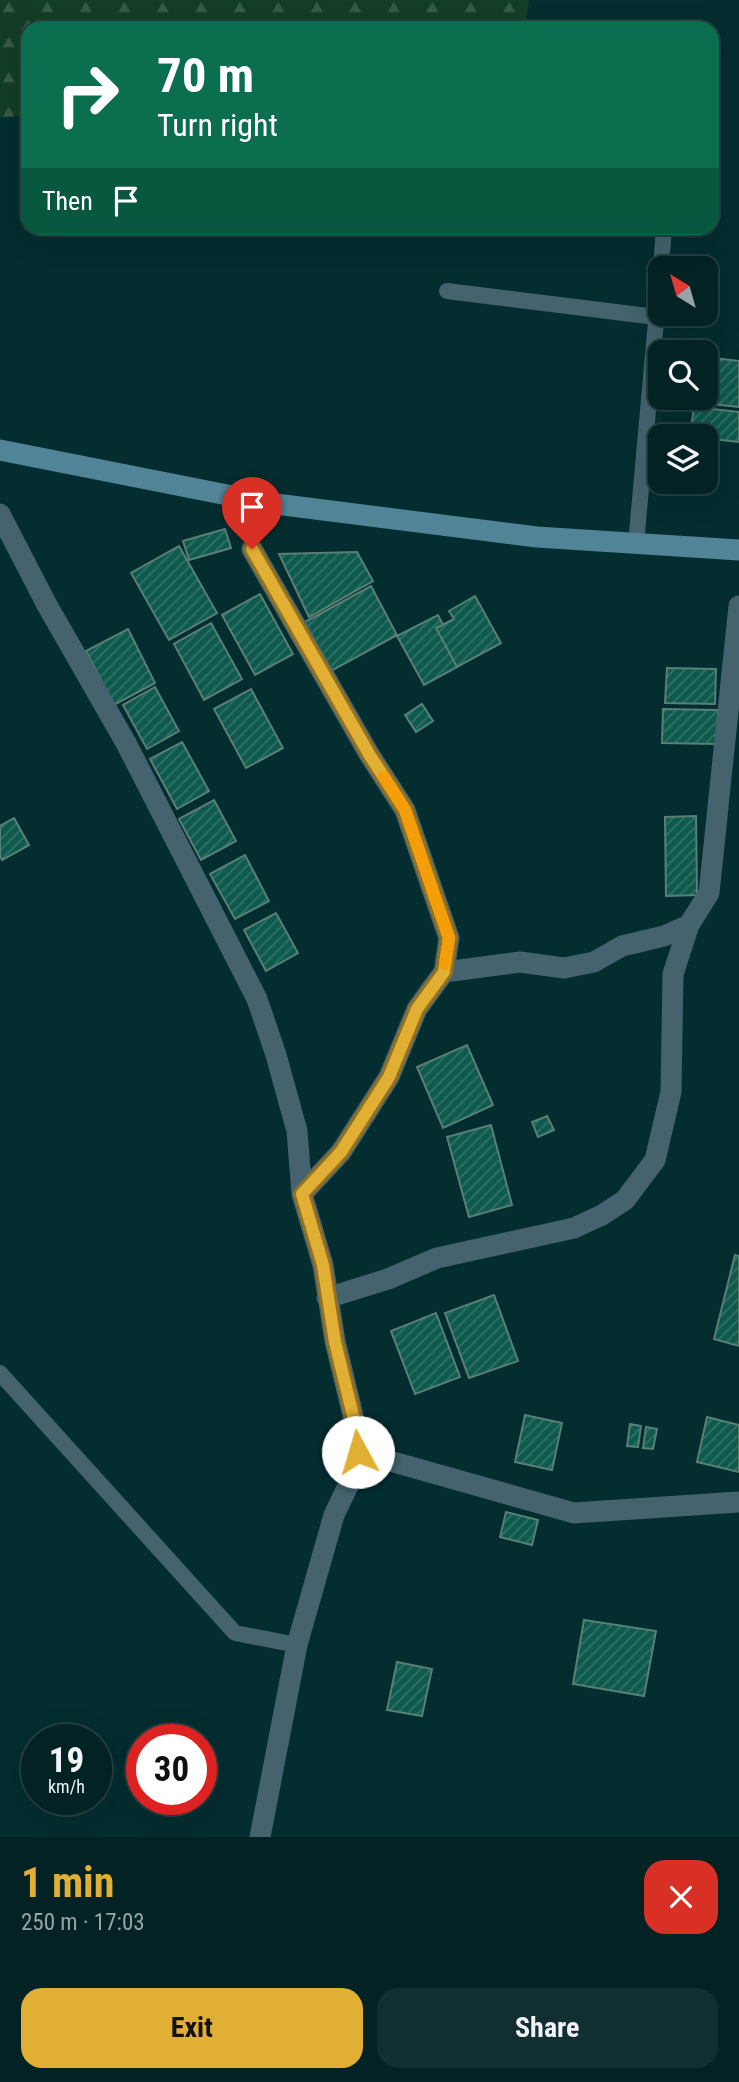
<!DOCTYPE html>
<html lang="en">
<head>
<meta charset="utf-8">
<style>
	:root { --surface:#032224; --page:#112f31; --text:#f1f3f6; --muted:#97a4a6; --line:#243f41; --accent:#e1af34 }
	body { margin:0; font-family:"Roboto Condensed",sans-serif; background:var(--page); color:var(--text); height:100vh; display:flex; flex-direction:column; font-size:26px; white-space:nowrap }
	* { box-sizing:border-box; margin:0 }
	p { font-size:23px; color:var(--muted) }
	.icon { flex:none; width:38px; height:38px; fill:none; stroke:currentColor; stroke-width:2; stroke-linecap:round; stroke-linejoin:round }
	.map { position:relative; height:1837px; overflow:hidden }
	.sheet { display:flex; flex-direction:column; background:var(--surface); flex:1 }
	.sheet>* { flex:none }
	.hud { position:absolute; left:21px; top:21px; width:698px; height:214px; border-radius:21px; box-shadow:0 7px 28px #0002,0 0 0 2px var(--line); background:#0b6e4f; color:#fff; overflow:hidden }
	.needle { width:46px; rotate:323deg }
	.fabs { position:absolute; left:648px; top:256px; display:grid; gap:14px }
	.fabs a { display:grid; place-items:center; width:70px; height:70px; border-radius:14px; background:var(--surface); box-shadow:0 7px 28px #0002,0 0 0 2px var(--line); font-size:35px }
	.speed { position:absolute; left:21px; top:1724px; display:flex; gap:14px; font-size:35px; font-weight:700; text-align:center }
	.speed>* { display:grid; place-content:center; width:91px; height:91px; border-radius:50%; background:var(--surface); box-shadow:0 7px 28px #0002,0 0 0 2px var(--line); line-height:1 }
	.speed small { font-size:18px; font-weight:400 }
	.speed .limit { border:10px solid #d22; background:#fff; color:#111 }
	.pin { position:absolute; display:grid; place-items:center; width:60px; height:60px; color:#fff; margin:-72px -30px; border-radius:50% 50% 50% 0; rotate:-45deg; box-shadow:0 0 7px #0007 }
	.pin .icon { rotate:45deg }
	.me { position:absolute; width:77px; margin:-38px; rotate:354deg; stroke-linejoin:round; filter:drop-shadow(0 0 5px #0008) }
	.turn { display:flex; align-items:center; gap:24px; height:147px; padding:0 21px; font-size:32px }
	.turn .icon { width:91px; height:91px; stroke-width:2.5 }
	.turn b { display:block; font-size:49px; line-height:60px }
	.then { display:flex; align-items:center; height:66px; padding:0 21px; background:#0003; gap:14px; font-size:26px }
	.round { display:grid; place-items:center; flex:none; width:74px; height:74px; border-radius:21px; background:var(--page) }
	.overview { display:flex; align-items:center; justify-content:space-between; height:119px; padding:0 21px }
	h1 { font-size:42px; font-weight:700; line-height:52px; color:var(--accent) }
	.button { display:flex; gap:14px; margin-top:auto; padding:14px 21px }
	.button a { flex:1; height:80px; border-radius:21px; background:var(--accent); color:#111; font-size:28px; font-weight:700; line-height:80px; text-align:center }
	.button a+a { background:var(--page); color:var(--text) }
	.map>svg:first-child { display:block }
	.forest { fill:url(#forest-firs) }
	.building { fill:url(#building-hatch); stroke:#5a7f76; stroke-width:2 }
	.lines { fill:none; stroke-linecap:round; stroke-linejoin:round }
	.lane { stroke:#44636f; stroke-width:16 }
	.street { stroke:#44636f; stroke-width:21 }
	.secondary { stroke:#528498; stroke-width:21 }
	.route-casing { stroke:#927222; stroke-width:18 }
	.route { stroke:#e1af34; stroke-width:12 }
	.slow { stroke:#f59e0b; stroke-width:12 }
</style>
</head>
<body>
<div class="map">
<svg width="739" height="1837" viewBox="0 0 739 1837">
	<defs>
		<pattern id="forest-firs" width="22" height="20" patternUnits="userSpaceOnUse" patternTransform="scale(1.75)"><rect width="22" height="20" fill="#143d25"/><path d="M5 1l3.5 6h-7zM16 11l3.5 6h-7z" fill="#365a45"/></pattern>
		<pattern id="building-hatch" width="6" height="6" patternUnits="userSpaceOnUse" patternTransform="scale(1.75)"><rect width="6" height="6" fill="#0e5a4d"/><path d="M-1 1l2-2M0 6l6-6M5 7l2-2" fill="none" stroke="#317267"/></pattern>
	</defs>
	<rect width="100%" height="100%" fill="#042d30"/>
	<path class="forest" d="M0,0H529L525,28H28V116L0,117Z"/>
	<path class="building" d="M705,357L739,361V407L674,400L675,397H705Z
		M694,407L739,412V442L705,438V436H690Z
		M225,529L231,548L189,560L183,541Z
		M179,546L217,613L169,640L131,573Z
		M357,552L373,581L309,617L279,554Z
		M371,586L397,635L331,671L305,622Z
		M260,594L293,654L255,675L222,615Z
		M475,596L501,643L457,667L436,628L454,619L449,611Z
		M438,615L443,625L436,628L457,667L424,685L397,636Z
		M211,623L242,679L204,700L174,644Z
		M128,629L155,683L114,705L86,651Z
		M667,668L716,669L715,704L665,703Z
		M155,687L179,731L147,749L123,705Z
		M251,689L283,748L246,768L214,709Z
		M422,704L433,721L416,732L405,715Z
		M663,709L718,710L717,744L662,743Z
		M182,742L209,791L177,809L150,759Z
		M214,800L236,841L201,860L179,819Z
		M696,816L697,895L666,896L665,817Z
		M14,818L29,845L2,860L0,856V826Z
		M245,855L269,901L235,919L210,874Z
		M276,913L298,953L266,971L244,930Z
		M467,1045L493,1105L443,1128L417,1067Z
		M547,1116L554,1130L538,1137L532,1122Z
		M491,1125L512,1205L469,1217L447,1137Z
		M735,1255L739,1256V1346L714,1339Z
		M494,1295L518,1361L469,1378L445,1313Z
		M436,1313L460,1377L415,1394L391,1331Z
		M525,1415L562,1423L552,1470L515,1462Z
		M707,1417L739,1425V1472L697,1462Z
		M630,1424L641,1426L638,1447L627,1446Z
		M646,1427L657,1429L653,1449L643,1448Z
		M506,1512L538,1520L532,1545L500,1537Z
		M584,1620L656,1631L644,1696L573,1684Z
		M397,1662L432,1669L422,1716L387,1710Z"/>
	<g class="lines">
		<path class="lane" d="M661,268L664,228
			M447,291L656,317
			M636,544L660,277
			M0,1373L235,1633L297,1645"/>
		<path class="street" d="M0,514L47,605L126,743L257,999L276,1055L297,1131L302,1194L323,1265L335,1341L358,1436L356,1469L334,1515L297,1645L260,1837
			M252,549L369,754L405,810L449,938L444,972L417,1009L389,1077L341,1152L302,1194
			M444,972L520,962L564,968L594,962L622,946L664,936L689,925
			M327,1298L388,1279L437,1258L574,1228L602,1215L625,1200L655,1160L671,1092L673,974L689,925L709,893L739,606
			M358,1452L574,1513L739,1502"/>
		<path class="secondary" d="M0,450L268,503L537,537L739,550"/>
	</g>
	<g class="lines">
		<defs>
			<path id="route" d="M252,549L369,754L405,810L449,938L444,972L417,1009L389,1077L341,1152L302,1194L323,1265L335,1342L358,1436V1452"/>
		</defs>
		<use href="#route" class="route-casing"/>
		<use href="#route" class="route"/>
		<path class="slow" d="M384,777L405,810L449,938L445,964"/>
	</g>
</svg>
<div class="fabs">
<a><svg class="needle" viewBox="-14 -14 28 28"><path d="M0-13l5 13h-10z" fill="#e53935"/><path d="M0 13l5-13h-10z" fill="#97a4a6"/></svg></a>
<a><svg class="icon" aria-label="search" viewBox="0 0 24 24"><circle cx="10" cy="10" r="6"/><path d="M15 15l6 6"/></svg></a>
<a><svg class="icon" aria-label="layers" viewBox="0 0 24 24"><path d="M12 4l9 5-9 5-9-5zM3 14l9 5 9-5"/></svg></a>
</div>
<div class="speed"><div>19<small>km/h</small></div><div class="limit">30</div></div>
<div class="pin" style="left:252px;top:549px;background:#d93025"><svg class="icon" aria-label="arrive" viewBox="0 0 24 24"><path d="M6 21V4h12l-3 4 3 4H6"/></svg></div>
<svg class="me" style="left:358px;top:1452px" viewBox="-20 -20 40 40"><circle r="19" fill="#fff"/><path d="M0-13L10 11 0 6-10 11z" fill="#e1af34"/></svg>
<div class="hud">
<div class="turn"><svg class="icon" aria-label="right" viewBox="0 0 24 24"><path d="M7 20v-9h11M14 6l5 5-5 5"/></svg><div><b>70 m</b>Turn right</div></div>
<div class="then">Then<svg class="icon" aria-label="arrive" viewBox="0 0 24 24"><path d="M6 21V4h12l-3 4 3 4H6"/></svg></div>
</div>
</div>
<section class="sheet">
<div class="overview"><div><h1>1 min</h1><p>250 m · 17:03</p></div><a class="round" style="background:#d93025;color:#fff"><svg class="icon" aria-label="close" viewBox="0 0 24 24"><path d="M6 6l12 12M18 6L6 18"/></svg></a></div>
<div class="button"><a>Exit</a><a>Share</a></div>
</section>
</body>
</html>
